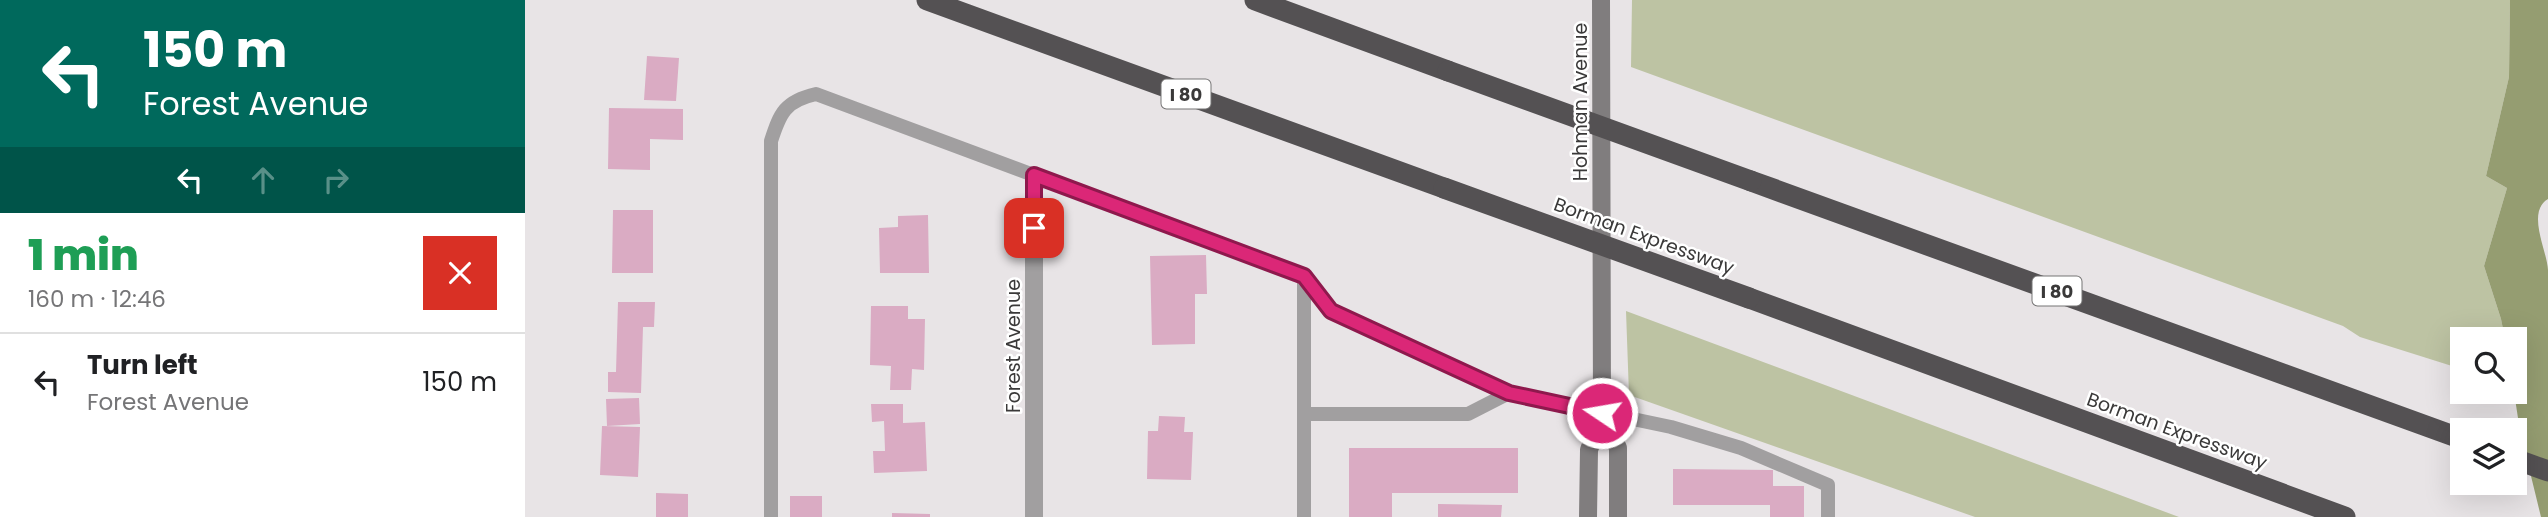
<!DOCTYPE html>
<html lang="en">
<head>
<meta charset="utf-8">
<style>
	:root { --surface:#fff; --page:#f6f6f6; --text:#202124; --muted:#757577; --line:#e0e0e0 }
	body { margin:0; font-family:Poppins,sans-serif; background:var(--page); color:var(--text); height:100vh; display:flex; flex-direction:column; font-size:26px; white-space:nowrap }
	* { box-sizing:border-box; margin:0 }
	p { font-size:23px; color:var(--muted) }
	.icon { flex:none; width:38px; height:38px; fill:none; stroke:currentColor; stroke-width:2; stroke-linecap:round; stroke-linejoin:round }
	.map { position:relative; flex:1; overflow:hidden }
	.sheet { display:flex; flex-direction:column; background:var(--surface); width:525px }
	.sheet>* { flex:none }
	.top-card { background:#00695c; color:#fff; overflow:hidden }
	.fabs { position:absolute; left:1925px; top:327px; display:grid; gap:14px }
	.fabs a { display:grid; place-items:center; width:77px; height:77px; border-radius:0px; background:var(--surface); box-shadow:0 7px 28px #0002; font-size:35px }
	.pin { position:absolute; display:grid; place-items:center; width:60px; height:60px; color:#fff; margin:-30px; border-radius:14px; box-shadow:0 4px 10px #0006 }
	.me { position:absolute; width:77px; margin:-38px; rotate:282deg; stroke-linejoin:round; filter:drop-shadow(0 0 5px #0008) }
	.turn { display:flex; align-items:center; gap:24px; height:147px; padding:0 28px; font-size:32px }
	.turn .icon { width:91px; height:91px; stroke-width:2.5 }
	.turn b { display:block; font-size:49px; line-height:60px }
	.lanes { display:flex; align-items:center; height:66px; padding:0 28px; background:#0003; justify-content:center; gap:35px; direction:ltr }
	.lanes .off { opacity:.35 }
	.round { display:grid; place-items:center; flex:none; width:74px; height:74px; border-radius:0px; background:var(--page) }
	.summary { display:flex; align-items:center; justify-content:space-between; height:119px; padding:0 28px }
	h1 { font-size:42px; font-weight:800; line-height:52px; color:#1e9e55 }
	ul { padding:0; list-style:none }
	li { display:flex; align-items:center; gap:21px; height:98px; padding:0 28px; border-top:2px solid var(--line) }
	li div { flex:1 }
	li b { display:block; font-size:26px }
	li em { font-style:normal }
	main { display:flex; flex:1; min-height:0 }
	.map>svg:first-child { display:block }
	.green { fill:#bdc3a3 }
	.water { fill:#959d71 }
	.building { fill:#daabc3 }
	.lines { fill:none; stroke-linecap:round; stroke-linejoin:round }
	.service { stroke:#a19fa0; stroke-width:14 }
	.minor { stroke:#a19fa0; stroke-width:18 }
	.secondary { stroke:#807d7e; stroke-width:18 }
	.motorway { stroke:#545153; stroke-width:21 }
	.motorway-bridge { stroke:#545153; stroke-width:21 }
	.route-casing { stroke:#8e194d; stroke-width:18 }
	.route { stroke:#db2777; stroke-width:12 }
	.labels { text-anchor:middle; dominant-baseline:central; stroke-width:5; stroke-linejoin:round; paint-order:stroke }
	.shield { fill:#fff; stroke:#757474; stroke-width:2 }
	.shield-label { font-size:18px; font-weight:bold; fill:#3a3939 }
	.street-label { font-size:19px; fill:#3a3939; stroke:#fff }
</style>
</head>
<body>
<main>
<section class="sheet">
<div class="top-card">
<div class="turn"><svg class="icon" aria-label="left" viewBox="0 0 24 24"><path d="M17 20v-9H6M10 6l-5 5 5 5"/></svg><div><b>150 m</b>Forest Avenue</div></div>
<div class="lanes"><svg class="icon" aria-label="left" viewBox="0 0 24 24"><path d="M17 20v-9H6M10 6l-5 5 5 5"/></svg><svg class="icon off" aria-label="ahead" viewBox="0 0 24 24"><path d="M12 20V5M6 11l6-6 6 6"/></svg><svg class="icon off" aria-label="right" viewBox="0 0 24 24"><path d="M7 20v-9h11M14 6l5 5-5 5"/></svg></div>
</div>
<div class="summary"><div><h1>1 min</h1><p>160 m · 12:46</p></div><a class="round" style="background:#d93025;color:#fff"><svg class="icon" aria-label="close" viewBox="0 0 24 24"><path d="M6 6l12 12M18 6L6 18"/></svg></a></div>
<ul>
<li><svg class="icon" aria-label="left" viewBox="0 0 24 24"><path d="M17 20v-9H6M10 6l-5 5 5 5"/></svg><div><b>Turn left</b><p>Forest Avenue</p></div><em>150 m</em></li>
</ul>
</section>
<div class="map">
<svg width="2023" height="517" viewBox="0 0 2023 517">
	<rect width="100%" height="100%" fill="#e8e4e6"/>
	<path class="green" d="M1107,0H1985L1984,77L1961,176L1982,188L1959,266L1976,319L1980,339L1937,340V369L1927,366L1835,337L1818,326L1106,67Z
		M1101,311L1654,517H1450L1104,395Z"/>
	<path class="water" d="M1985,0H2023V199C2001,212 2022,250 2023,270C2023,352 2023,435 2023,517H2016L1995,431L1989,392L1990,340L1980,339L1976,319L1959,266L1982,188L1961,176L1984,77Z"/>
	<path class="building" d="M122,56L154,58L151,101L119,100Z
		M84,108L158,109V140L125,139V170L83,169Z
		M88,210H128V273H87Z
		M403,215L404,273H355L354,228L373,227V216Z
		M681,255L682,294H670V344L627,345L625,256Z
		M93,302H130L129,327H118L116,393L83,392V372H91Z
		M346,306H383V319H400L399,370L387,369L386,390H365L366,366L345,365Z
		M114,398L115,424L82,426L81,399Z
		M346,404H378V423L400,422L402,471L349,473L348,451H360L359,421L347,422Z
		M634,416L660,417L659,432H668L666,480L622,479L623,431H633Z
		M77,426L115,427L113,477L75,475Z
		M824,448H993V493H867V517H824Z
		M1148,469L1248,470V486H1279V517H1245V505H1148Z
		M131,493L163,494V517H131Z
		M265,496H297V517H265Z
		M913,504L977,505L976,517H913Z
		M367,513L405,514V517H367Z"/>
	<g class="lines">
		<path class="service" d="M779,276V517
			M779,414H943L984,393
			M246,517V141C255,113 260,101 291,94L779,276L806,311L984,393L1146,427L1216,448L1303,485V517"/>
		<path class="minor" d="M509,175V517"/>
		<path class="secondary" d="M1077,413L1093,448V517
			M1063,517L1064,450L1077,413L1076,0"/>
		<path class="motorway" d="M402,0L919,188
			M730,0L923,71
			M1226,181L1937,439
			M1224,298L1820,517
			M1990,459L2023,471"/>
		<path class="motorway-bridge" d="M923,71L1226,181
			M919,188L1224,298"/>
	</g>
	<g class="lines">
		<defs>
			<path id="route" d="M509,228V175L779,276L806,311L984,393L1077,413"/>
		</defs>
		<use href="#route" class="route-casing"/>
		<use href="#route" class="route"/>
	</g>
	<g class="labels">
		<g class="shield">
			<rect x="636.5" y="79.5" width="49" height="29" rx="5"/>
			<rect x="1507.5" y="276.5" width="49" height="29" rx="5"/>
		</g>
		<g class="shield-label">
			<text x="661" y="94">I 80</text>
			<text x="1532" y="291">I 80</text>
		</g>
		<g class="street-label">
			<text transform="translate(1055 102) rotate(-90)">Hohman Avenue</text>
			<text transform="translate(1119 236) rotate(20)">Borman Expressway</text>
			<text transform="translate(488 346) rotate(-90)">Forest Avenue</text>
			<text transform="translate(1652 431) rotate(20)">Borman Expressway</text>
		</g>
	</g>
</svg>
<div class="fabs">
<a><svg class="icon" aria-label="search" viewBox="0 0 24 24"><circle cx="10" cy="10" r="6"/><path d="M15 15l6 6"/></svg></a>
<a><svg class="icon" aria-label="layers" viewBox="0 0 24 24"><path d="M12 4l9 5-9 5-9-5zM3 14l9 5 9-5"/></svg></a>
</div>
<div class="pin" style="left:509px;top:228px;background:#d93025"><svg class="icon" aria-label="arrive" viewBox="0 0 24 24"><path d="M6 21V4h12l-3 4 3 4H6"/></svg></div>
<svg class="me" style="left:1077px;top:413px" viewBox="-20 -20 40 40"><circle r="17" fill="#db2777" stroke="#fff" stroke-width="3"/><path d="M0-11L8 9 0 5-8 9z" fill="#fff"/></svg>
</div>
</main>
</body>
</html>
